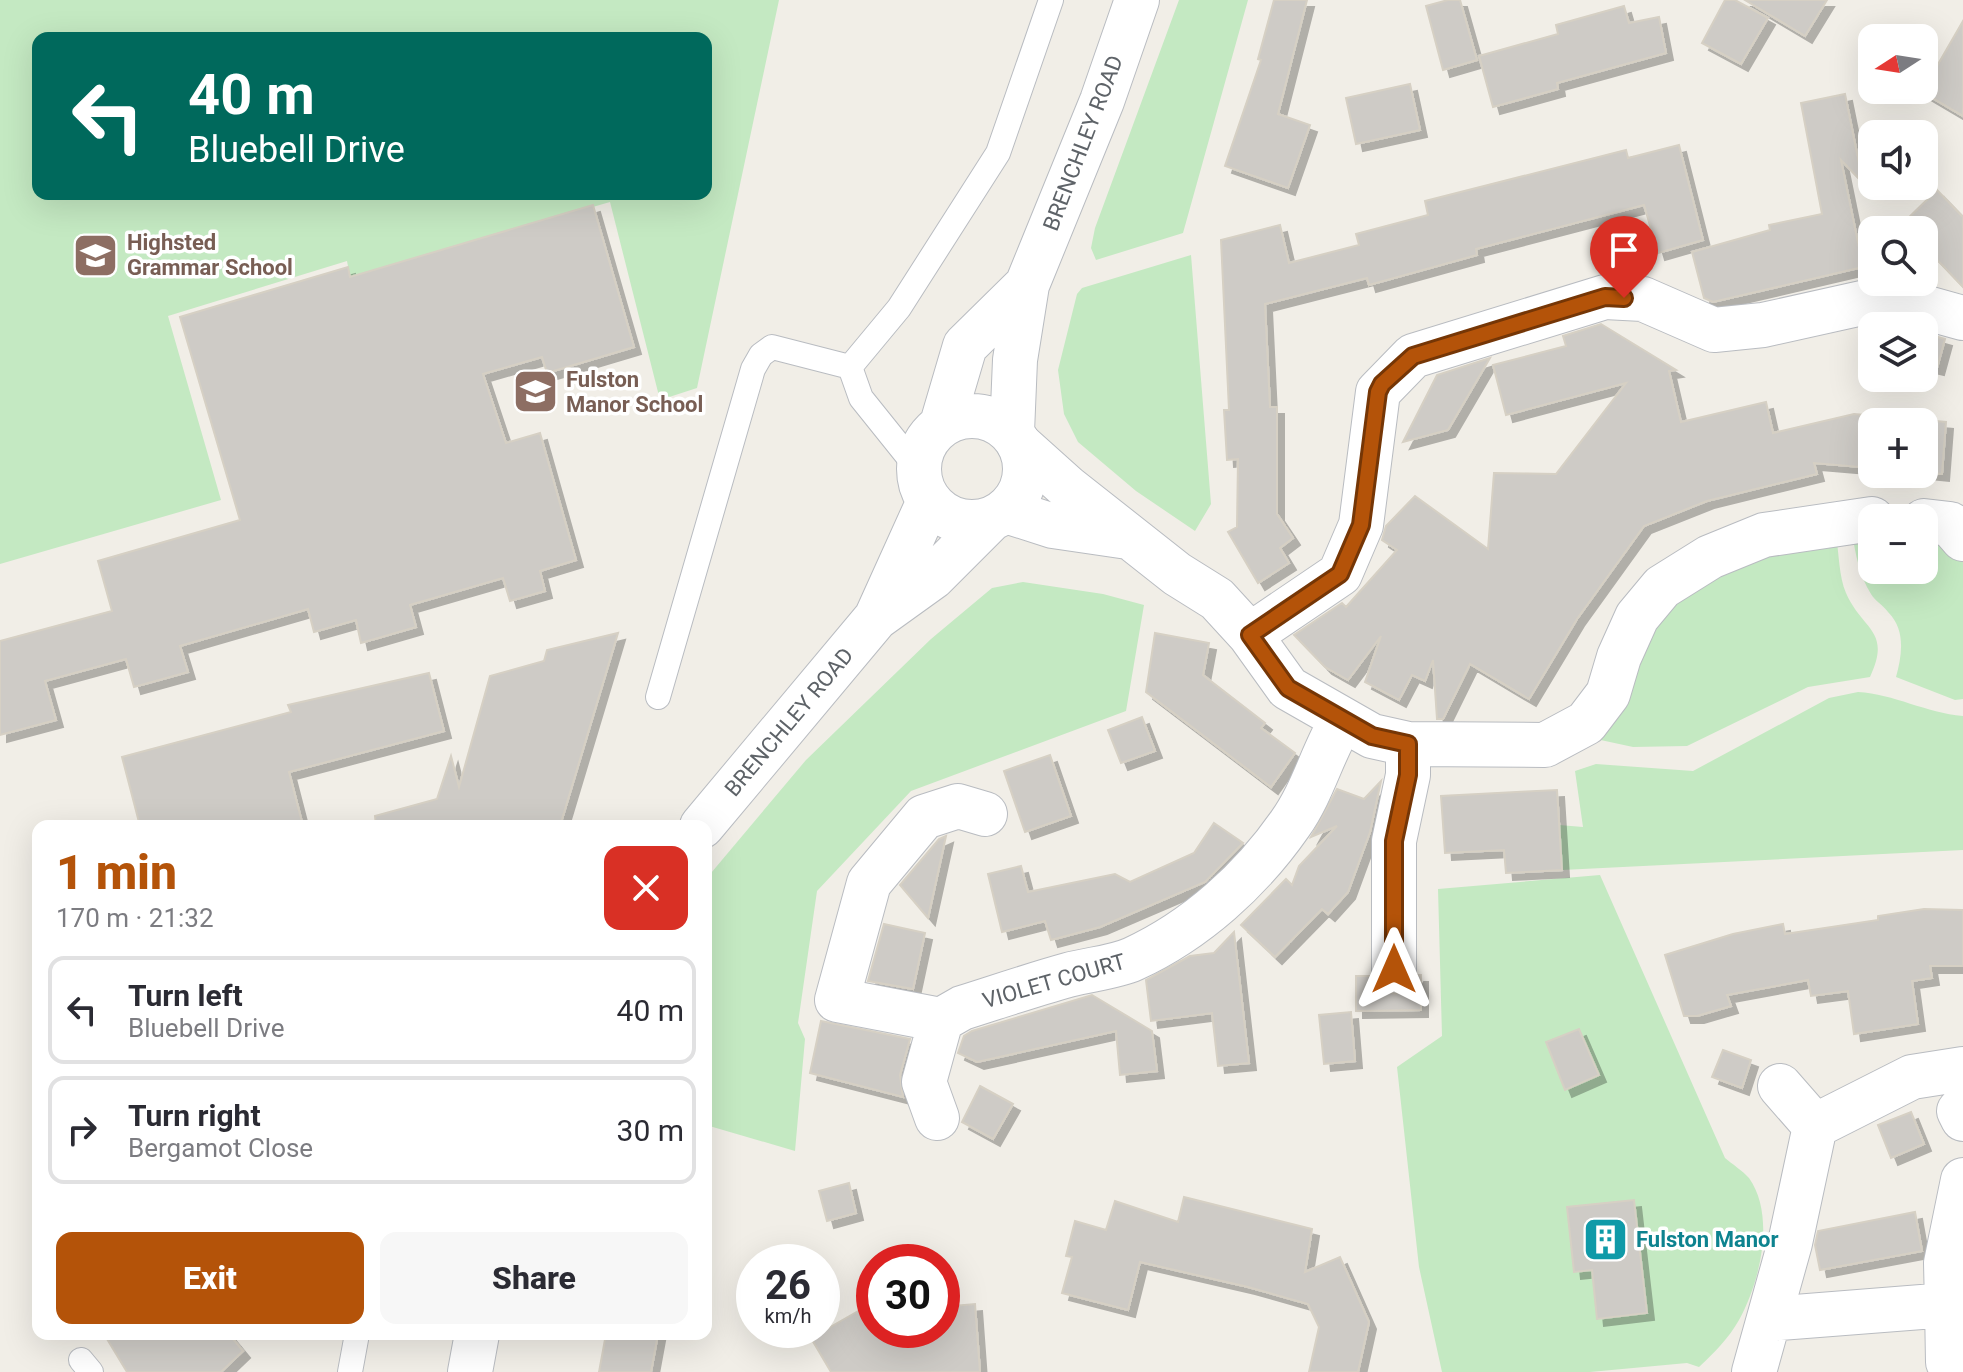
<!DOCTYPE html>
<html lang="en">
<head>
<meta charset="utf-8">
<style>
	:root { --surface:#fff; --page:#f7f7f7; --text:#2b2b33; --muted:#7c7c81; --line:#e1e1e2; --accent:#b45309 }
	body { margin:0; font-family:Roboto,sans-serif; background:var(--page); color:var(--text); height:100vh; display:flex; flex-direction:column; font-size:30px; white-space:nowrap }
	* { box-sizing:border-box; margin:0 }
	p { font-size:26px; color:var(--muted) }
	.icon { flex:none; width:44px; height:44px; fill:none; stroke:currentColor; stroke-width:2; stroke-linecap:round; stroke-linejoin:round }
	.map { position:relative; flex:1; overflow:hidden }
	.details { position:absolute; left:32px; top:820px; width:680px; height:520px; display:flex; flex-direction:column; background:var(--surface); border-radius:16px; box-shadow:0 8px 32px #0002 }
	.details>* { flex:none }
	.guide { position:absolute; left:32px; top:32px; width:680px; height:168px; border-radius:16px; box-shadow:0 8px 32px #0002; background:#00695c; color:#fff; overflow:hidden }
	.needle { width:52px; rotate:258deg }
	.controls { position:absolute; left:1858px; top:24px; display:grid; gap:16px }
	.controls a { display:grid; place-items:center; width:80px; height:80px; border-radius:16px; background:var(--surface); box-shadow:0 8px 32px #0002; font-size:40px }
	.speed { position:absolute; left:736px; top:1244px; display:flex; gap:16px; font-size:40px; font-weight:700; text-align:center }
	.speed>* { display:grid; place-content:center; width:104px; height:104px; border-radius:50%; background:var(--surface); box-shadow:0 8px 32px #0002; line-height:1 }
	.speed small { font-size:20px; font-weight:400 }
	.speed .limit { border:12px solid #d22; background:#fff; color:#111 }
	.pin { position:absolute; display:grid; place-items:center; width:68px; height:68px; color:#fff; margin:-82px -34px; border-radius:50% 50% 50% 0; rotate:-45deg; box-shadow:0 0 8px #0007 }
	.pin .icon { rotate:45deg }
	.me { position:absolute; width:88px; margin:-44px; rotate:0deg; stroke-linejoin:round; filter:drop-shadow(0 0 6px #0008) }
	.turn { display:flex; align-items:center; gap:28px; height:168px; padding:0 24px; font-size:36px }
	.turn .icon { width:104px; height:104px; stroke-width:2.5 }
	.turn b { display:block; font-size:56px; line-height:68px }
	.round { display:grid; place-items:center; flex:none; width:84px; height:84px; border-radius:16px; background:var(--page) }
	.overview { display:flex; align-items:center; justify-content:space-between; height:136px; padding:0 24px }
	h1 { font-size:48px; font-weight:800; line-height:60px; color:var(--accent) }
	.cta { display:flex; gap:16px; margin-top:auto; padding:16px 24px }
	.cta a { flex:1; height:92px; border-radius:16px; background:var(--accent); color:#fff; font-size:32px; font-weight:800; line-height:92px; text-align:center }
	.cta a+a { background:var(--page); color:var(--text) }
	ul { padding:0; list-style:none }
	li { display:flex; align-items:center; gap:24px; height:108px; margin:0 16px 12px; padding:0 8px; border:4px solid var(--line); border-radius:16px }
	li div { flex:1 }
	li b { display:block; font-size:30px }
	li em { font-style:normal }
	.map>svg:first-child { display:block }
	.green { fill:#c4e9c2; fill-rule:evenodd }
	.building { fill:#cecbc6; stroke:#d6d0c4; stroke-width:2; filter:url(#shadow) }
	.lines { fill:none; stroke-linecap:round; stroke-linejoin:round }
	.service-casing { stroke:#b9bcc1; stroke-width:26 }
	.minor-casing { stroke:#b9bcc1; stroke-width:46 }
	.tertiary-casing { stroke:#b9bcc1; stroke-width:46 }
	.service { stroke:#fff; stroke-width:24 }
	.minor { stroke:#fff; stroke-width:44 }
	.tertiary { stroke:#fff; stroke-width:44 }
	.route-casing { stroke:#753606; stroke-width:20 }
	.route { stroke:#b45309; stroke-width:14 }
	.labels { text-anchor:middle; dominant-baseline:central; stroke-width:7; stroke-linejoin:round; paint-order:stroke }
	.street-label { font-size:22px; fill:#5e6368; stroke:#fff }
	.education-label { font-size:22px; font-weight:bold; fill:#785e54; stroke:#fff; text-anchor:start }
	.culture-label { font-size:22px; font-weight:bold; fill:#0d838f; stroke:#fff; text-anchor:start }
</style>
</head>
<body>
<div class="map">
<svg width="1963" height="1372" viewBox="0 0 1963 1372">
	<defs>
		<filter id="shadow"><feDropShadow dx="7" dy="7" stdDeviation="0" flood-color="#0004"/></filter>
	</defs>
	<rect width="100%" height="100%" fill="#f1eee7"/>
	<path class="green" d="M0,0H779L697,388L660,400L610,202L350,277L347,261L168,316L221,500L0,564ZM38,38H706V194H38Z
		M1179,0H1248L1183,233L1096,260L1091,248L1095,228Z
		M1191,255L1211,504L1195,531L1136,491L1078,442L1064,414L1058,370L1077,294L1082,288Z
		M1872,532V570H1924V533L1963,559V699L1955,700L1896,677C1902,655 1906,630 1888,612C1883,605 1875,601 1871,594C1859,575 1856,555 1852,534Z
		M1836,536C1839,553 1839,577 1846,593C1862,630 1892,630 1870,677L1808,687L1687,746L1633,747L1596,739L1664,613L1720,567Z
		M1023,582L1103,594L1144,605L1126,711L911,791L817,891L798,1023L805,1039L795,1151L706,1125V879L806,760L931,639L992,588Z
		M1858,692C1894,694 1926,713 1963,716V850L1562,870L1559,825L1583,827L1575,771L1596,764L1693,771L1829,698Z
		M1600,875L1725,1158C1732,1164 1743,1171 1749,1178C1776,1216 1760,1282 1739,1320C1729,1338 1714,1353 1699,1367L1687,1363L1590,1372H1442L1419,1267L1397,1067L1442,1036L1438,889Z"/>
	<path class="building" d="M1274,0H1307L1278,114L1310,125L1288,188L1225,166L1261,60L1258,59Z
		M1448,0H1460L1477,60L1443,70L1426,6Z
		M1725,0H1735L1768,18L1741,64L1702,43Z
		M1745,0H1827L1805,36Z
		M1624,6L1629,23L1659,17L1666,53L1557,83L1558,89L1493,107L1479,56L1558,34L1556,25Z
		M1963,21V116L1922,92Z
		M1410,84L1420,130L1356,144L1346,98Z
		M1845,94L1863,183L1841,160L1863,267L1713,302L1704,298L1692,252L1770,230L1769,225L1822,214L1801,103Z
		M1679,145L1703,240L1658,253L1644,205L1476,249L1477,255L1369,285L1367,278L1265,304L1270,407H1277V514L1293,538L1280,548L1289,563L1258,583L1228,532L1237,527L1238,459L1227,460L1224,410H1229L1221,240L1280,225L1289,263L1359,245L1356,234L1428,215L1425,201L1626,150L1628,158Z
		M1937,190L1963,217V287L1924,246V230H1908L1902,224Z
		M593,205L634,347L547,373L542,357L483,374L506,443L540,433L576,560L540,571L545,591L510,601L503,578L410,605L416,627L361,643L356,620L314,632L308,609L180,646L188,672L134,687L126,659L45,681L56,720L0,735V641L112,611L98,561L240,520L180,317L348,267L350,277Z
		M1601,324L1676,370L1669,371L1681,422L1766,402L1773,433L1854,414L1946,422L1942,474L1924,472V422H1872V468L1814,463L1817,474L1707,501L1644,526L1577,619L1529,699L1470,664L1443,719H1437L1433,660L1425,681L1412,675L1399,700L1365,682L1381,636L1348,680L1325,667L1294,635L1342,603L1346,607L1397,550L1382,540L1386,526L1415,496L1488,549L1494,473L1556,474L1626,383L1506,415L1493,365L1566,346L1563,336Z
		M1924,333L1945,339L1937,368L1924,365Z
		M1490,358L1448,430L1403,442L1437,375Z
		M618,633L560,826H376L375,816L437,799L451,756L459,787L490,676L544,661L547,650Z
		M1155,633L1209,643L1203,675L1265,723L1261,728L1295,753L1271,787L1146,692Z
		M429,673L444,731L289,772L303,826H140L122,757L291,712L288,705Z
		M1142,717L1155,751L1121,763L1108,730Z
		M1050,755L1071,816L1025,832L1004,771Z
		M1381,781L1370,832L1348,892L1328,914L1322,909L1275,957L1241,925L1286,879L1292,885L1299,866L1337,826L1311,837L1337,789L1364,799Z
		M1557,790L1562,870L1506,873L1504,850L1445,853L1441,796Z
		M1214,823L1243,843L1205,882L1100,927L1051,940L1045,921L1002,932L988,874L1021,866L1028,892L1115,874L1130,882L1194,853Z
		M946,836L928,918L900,885L939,839Z
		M1924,909L1963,910V966H1930L1932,978L1912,981L1918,1024L1854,1034L1848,991L1811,996L1808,980L1727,995L1731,1006L1697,1016H1684L1665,955L1733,934L1783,924L1785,934L1878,920V916Z
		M884,924L925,933L913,989L868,981Z
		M1234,932L1249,1063L1218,1066L1212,1013L1151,1021L1146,980L1190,956L1214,953Z
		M1417,975H1421V1010L1356,1011V976H1371L1381,990L1395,994L1407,990Z
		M1092,995L1152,1031L1157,1071L1120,1075L1116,1031L977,1062L958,1053L964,1036L972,1031Z
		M1351,1012L1355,1061L1324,1064L1319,1015Z
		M821,1021L910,1039L900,1075L903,1097L810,1073Z
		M1579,1029L1599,1075L1565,1090L1546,1042Z
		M1723,1050L1751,1060L1742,1088L1712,1077Z
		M980,1086L1013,1104L993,1139L962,1122Z
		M1911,1112L1924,1144L1891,1158L1878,1125Z
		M849,1183L856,1213L827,1221L819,1191Z
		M1184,1197L1312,1229L1305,1272L1340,1257L1369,1322L1358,1372H1309L1319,1327L1308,1304L1248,1287L1140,1262L1128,1310L1062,1293L1072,1257L1066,1256L1075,1221L1106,1230L1115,1201L1178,1222Z
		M1634,1200L1647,1313L1597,1319L1592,1270L1574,1272L1567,1207Z
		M1915,1212L1922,1251L1820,1270L1815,1245L1818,1231Z
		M975,1304L980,1372H831L811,1338L860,1310L872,1330H942V1307Z
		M104,1334H229L243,1351L221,1372H127Z
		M606,1334H658L651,1372H599Z"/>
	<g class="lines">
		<defs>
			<path id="service" d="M850,367L899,308L998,153L1051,0
				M658,697L753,369L761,355L772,347L850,367L861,398L918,469
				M81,1360L91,1372
				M350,1372L357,1334"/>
			<path id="minor" d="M1019,444L1068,488L1177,574L1217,599L1250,635L1288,688L1372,736L1408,744L1545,745L1586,723L1608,694L1619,657L1637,617L1662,587L1710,557L1764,535L1872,519
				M1006,511L1053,526L1128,537
				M1924,521L1950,524L1963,539
				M1250,635L1340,574L1361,525L1378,392L1413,356L1605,297L1643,299L1714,330L1763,325L1871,301L1916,305L1963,318
				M1394,969V841L1408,775V744
				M941,1020L837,1000L869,883L924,817L958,806L985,814
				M1780,1086L1815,1126
				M1959,1111L1963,1119
				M937,1118L924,1082L941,1020L962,1008C997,997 1032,985 1068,975C1089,969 1113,968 1133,959C1196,930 1251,880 1290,824C1313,792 1322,753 1342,720
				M1947,1305L1948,1362
				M1769,1319L1947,1305L1946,1263L1963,1180
				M1754,1372L1790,1243L1815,1126L1912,1077L1963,1069"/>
			<path id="tertiary" d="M919 469a53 53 0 1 1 106 0a53 53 0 1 1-106 0Z
				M942,424L965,346L1027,285
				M1012,432L1015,360L1027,285L1102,101L1137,0
				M877,616L929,501
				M702,826L876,618L933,577L991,519
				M470,1372L477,1334"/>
		</defs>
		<use href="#service" class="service-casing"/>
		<use href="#minor" class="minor-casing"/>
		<use href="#tertiary" class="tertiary-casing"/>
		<use href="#service" class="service"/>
		<use href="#minor" class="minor"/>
		<use href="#tertiary" class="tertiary"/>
	</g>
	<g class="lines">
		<defs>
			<path id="route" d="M1394,969V841L1408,775V744L1372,736L1288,688L1250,635L1340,574L1361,525L1378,392L1382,384L1413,356L1605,297L1624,298"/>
		</defs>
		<use href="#route" class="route-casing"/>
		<use href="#route" class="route"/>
	</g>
	<defs>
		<symbol id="school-square" viewBox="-11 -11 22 22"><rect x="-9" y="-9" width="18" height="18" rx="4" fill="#8d6e63" stroke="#fff"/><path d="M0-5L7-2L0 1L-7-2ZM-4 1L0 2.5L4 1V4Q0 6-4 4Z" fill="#fff"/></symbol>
		<symbol id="building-square" viewBox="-11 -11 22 22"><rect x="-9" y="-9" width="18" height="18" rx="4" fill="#0f9aa8" stroke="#fff"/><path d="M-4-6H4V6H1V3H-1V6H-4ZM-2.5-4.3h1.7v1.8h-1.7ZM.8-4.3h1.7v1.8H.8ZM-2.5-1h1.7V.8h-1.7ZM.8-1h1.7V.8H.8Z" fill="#fff"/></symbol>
	</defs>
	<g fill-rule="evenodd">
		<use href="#school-square" x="70" y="230" width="51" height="51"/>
		<use href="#school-square" x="510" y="366" width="51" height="51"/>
		<use href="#building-square" x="1580" y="1214" width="51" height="51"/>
	</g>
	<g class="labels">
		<g class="street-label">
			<text transform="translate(1083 143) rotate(-69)">BRENCHLEY ROAD</text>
			<text transform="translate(789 722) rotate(-50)">BRENCHLEY ROAD</text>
			<text transform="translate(1054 981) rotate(-16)">VIOLET COURT</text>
		</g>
		<g class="education-label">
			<text x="127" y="242">Highsted<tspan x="127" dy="25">Grammar School</tspan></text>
			<text x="566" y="379">Fulston<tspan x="566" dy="25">Manor School</tspan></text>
		</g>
		<g class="culture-label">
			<text x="1636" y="1239">Fulston Manor</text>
		</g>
	</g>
</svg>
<div class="controls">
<a><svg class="needle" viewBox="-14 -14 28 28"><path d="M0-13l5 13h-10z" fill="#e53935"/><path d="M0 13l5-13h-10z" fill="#7c7c81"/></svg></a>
<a><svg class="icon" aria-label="sound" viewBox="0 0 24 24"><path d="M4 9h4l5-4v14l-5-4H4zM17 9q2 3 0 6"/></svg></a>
<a><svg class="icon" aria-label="search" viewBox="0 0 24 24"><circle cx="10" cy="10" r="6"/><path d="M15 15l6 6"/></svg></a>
<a><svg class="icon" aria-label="layers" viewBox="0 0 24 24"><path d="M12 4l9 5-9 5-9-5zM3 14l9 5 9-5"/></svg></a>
<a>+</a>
<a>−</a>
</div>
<div class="speed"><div>26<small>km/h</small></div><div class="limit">30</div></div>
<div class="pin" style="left:1624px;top:298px;background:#d93025"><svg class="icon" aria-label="arrive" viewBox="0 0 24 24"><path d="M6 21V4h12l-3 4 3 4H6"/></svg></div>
<svg class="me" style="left:1394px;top:969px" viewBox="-20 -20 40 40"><path d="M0-17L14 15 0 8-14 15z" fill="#b45309" stroke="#fff" stroke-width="4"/></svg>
<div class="guide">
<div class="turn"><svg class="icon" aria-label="left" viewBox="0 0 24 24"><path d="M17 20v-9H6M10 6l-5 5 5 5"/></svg><div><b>40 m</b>Bluebell Drive</div></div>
</div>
<section class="details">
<div class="overview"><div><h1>1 min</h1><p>170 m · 21:32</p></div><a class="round" style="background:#d93025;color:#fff"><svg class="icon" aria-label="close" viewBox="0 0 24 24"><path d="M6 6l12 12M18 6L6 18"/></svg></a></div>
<ul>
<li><svg class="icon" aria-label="left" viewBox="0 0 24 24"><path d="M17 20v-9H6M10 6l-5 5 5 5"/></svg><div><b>Turn left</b><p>Bluebell Drive</p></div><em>40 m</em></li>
<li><svg class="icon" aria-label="right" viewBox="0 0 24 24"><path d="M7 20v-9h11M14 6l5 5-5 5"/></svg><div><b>Turn right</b><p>Bergamot Close</p></div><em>30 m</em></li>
</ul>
<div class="cta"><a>Exit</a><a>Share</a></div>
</section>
</div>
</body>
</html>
